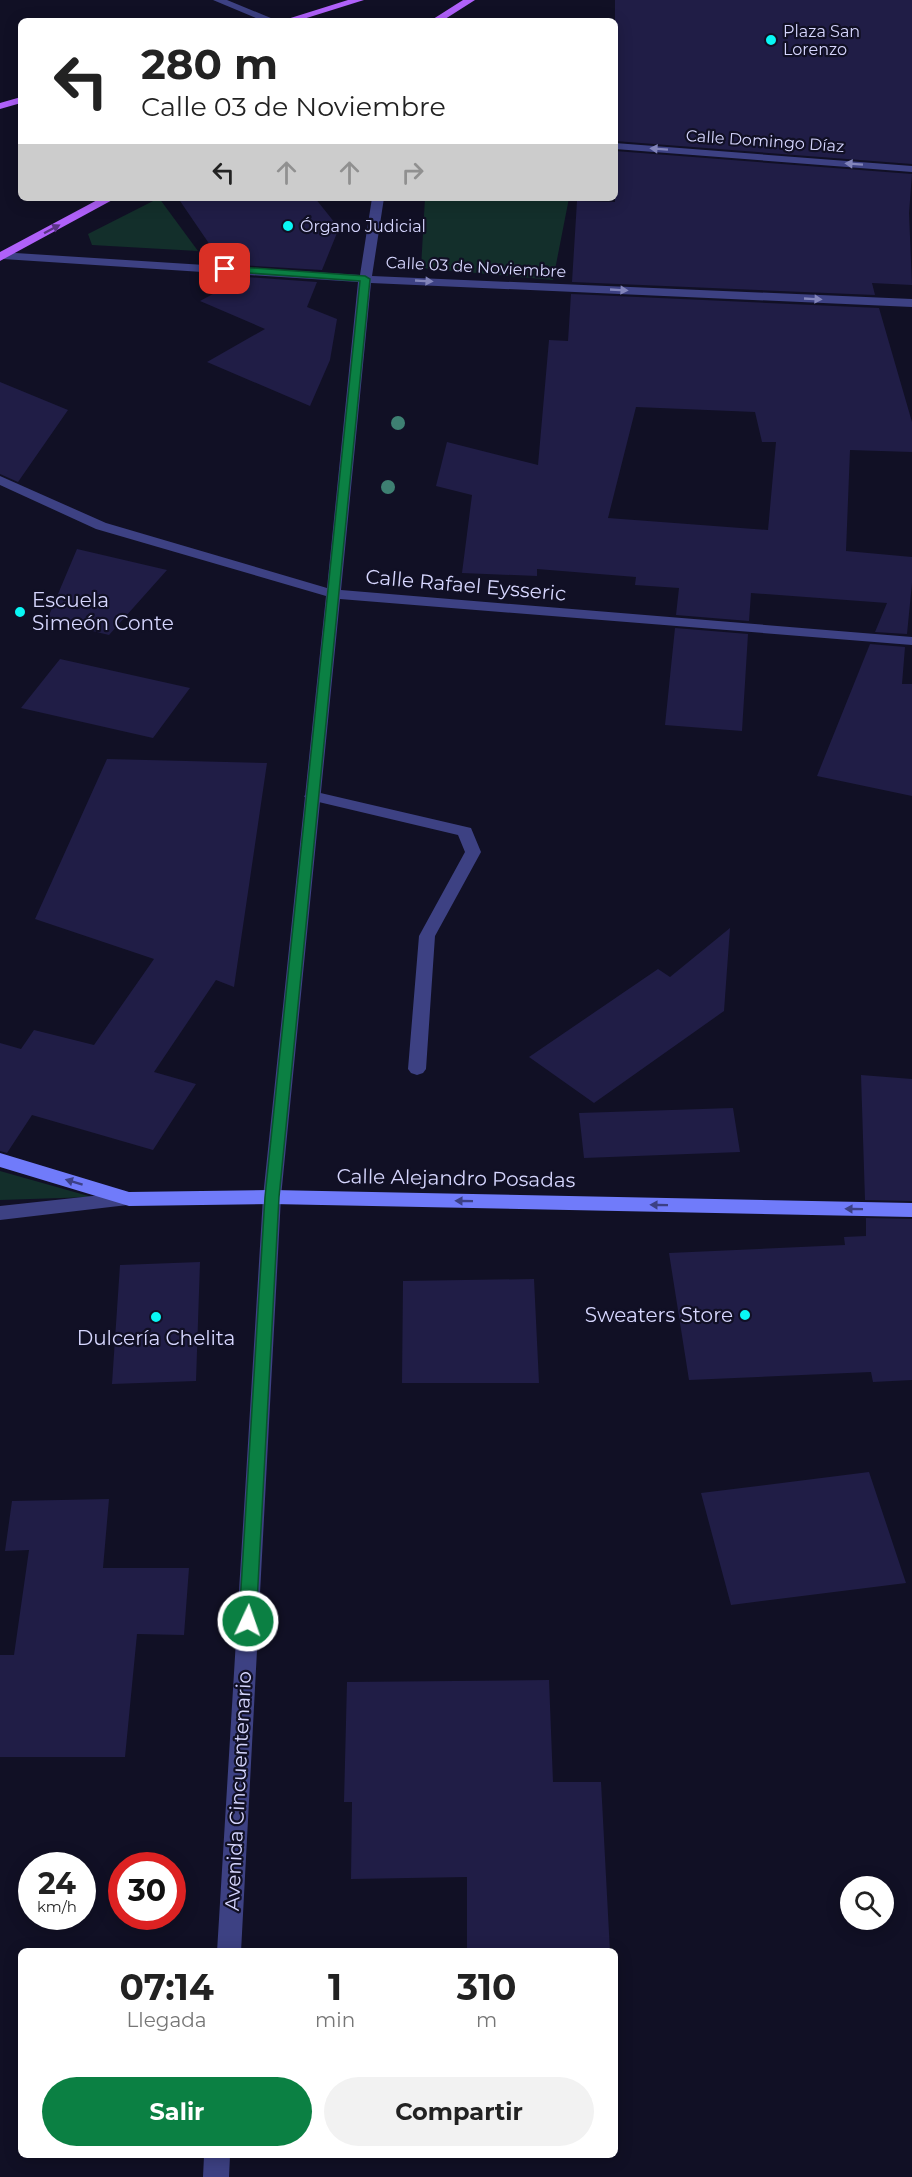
<!DOCTYPE html>
<html lang="es">
<head>
<meta charset="utf-8">
<style>
	:root { --surface:#fff; --page:#f2f2f2; --text:#222; --muted:#767676; --accent:#0b8043 }
	body { margin:0; font-family:Montserrat,sans-serif; background:var(--page); color:var(--text); height:100vh; display:flex; flex-direction:column; font-size:22px; white-space:nowrap }
	* { box-sizing:border-box; margin:0 }
	p { font-size:20px; color:var(--muted) }
	.icon { flex:none; width:33px; height:33px; fill:none; stroke:currentColor; stroke-width:2; stroke-linecap:round; stroke-linejoin:round }
	.map { position:relative; flex:1; overflow:hidden }
	.sheet { position:absolute; left:18px; top:1948px; width:600px; height:210px; display:flex; flex-direction:column; background:var(--surface); border-radius:9px; box-shadow:0 3px 15px #0003 }
	.sheet>* { flex:none }
	.hud { position:absolute; left:18px; top:18px; width:600px; height:183px; border-radius:9px; box-shadow:0 3px 15px #0003; background:#fff; color:var(--text); overflow:hidden }
	.buttons { position:absolute; left:840px; top:1876px; display:grid; gap:12px }
	.buttons a { display:grid; place-items:center; width:54px; height:54px; border-radius:50%; background:var(--surface); box-shadow:0 3px 15px #0003; font-size:30px }
	.speed { position:absolute; left:18px; top:1852px; display:flex; gap:12px; font-size:30px; font-weight:700; text-align:center }
	.speed>* { display:grid; place-content:center; width:78px; height:78px; border-radius:50%; background:var(--surface); box-shadow:0 3px 15px #0003; line-height:1 }
	.speed small { font-size:15px; font-weight:400 }
	.speed .limit { border:9px solid #d22; background:#fff; color:#111 }
	.pin { position:absolute; display:grid; place-items:center; width:51px; height:51px; color:#fff; margin:-26px; border-radius:12px; box-shadow:0 3px 9px #0006 }
	.me { position:absolute; width:66px; margin:-33px; rotate:3deg; stroke-linejoin:round; filter:drop-shadow(0 0 4px #0008) }
	.turn { display:flex; align-items:center; gap:21px; height:126px; padding:0 24px; font-size:27px }
	.turn .icon { width:78px; height:78px; stroke-width:2.5 }
	.turn b { display:block; font-size:42px; line-height:51px }
	.lanes { display:flex; align-items:center; height:57px; padding:0 24px; background:#0003; justify-content:center; gap:30px; direction:ltr }
	.lanes .off { opacity:.35 }
	.eta { display:flex; justify-content:space-evenly; align-items:center; height:102px; text-align:center }
	.eta b { font-size:36px; font-weight:700; line-height:42px }
	.cta { display:flex; gap:12px; margin-top:auto; padding:12px 24px }
	.cta a { flex:1; height:69px; border-radius:36px; background:var(--accent); color:#fff; font-size:24px; font-weight:700; line-height:69px; text-align:center }
	.cta a+a { background:var(--page); color:var(--text) }
	.map>svg:first-child { display:block }
	.green { fill:#132f2b }
	.building { fill:#201d46; fill-rule:evenodd }
	.lines { fill:none; stroke-linecap:round; stroke-linejoin:round }
	.lane { fill:#3d4183; fill-rule:evenodd }
	.street { fill:#3d4183; fill-rule:evenodd }
	.secondary { fill:#707bfa; fill-rule:evenodd }
	.primary { fill:#b061fa; fill-rule:evenodd }
	.tree { fill:#3e8072 }
	.oneway { fill:#8284ba }
	.oneway2 { fill:#593485 }
	.oneway3 { fill:#3c4085 }
	.route { fill:#0b8043; stroke:#07532c; stroke-width:1.5 }
	.poi-dot { fill:#09f7f5; stroke:#111025; stroke-width:2 }
	.labels { text-anchor:middle; dominant-baseline:central; stroke-width:4.5; stroke-linejoin:round; paint-order:stroke }
	.far-poi-label { font-size:16px; fill:#d6d6fe; stroke:#111025; text-anchor:start }
	.far-street-label { font-size:16px; fill:#d6d6fe; stroke:#111025 }
	.street-label { font-size:20px; fill:#d6d6fe; stroke:#111025 }
	.poi-label { font-size:20px; fill:#d6d6fe; stroke:#111025; text-anchor:start }
</style>
</head>
<body>
<div class="map">
<svg width="912" height="2177" viewBox="0 0 912 2177">
	<rect width="100%" height="100%" fill="#111025"/>
	<path class="green" d="M159,198L198,251L92,245L88,234Z
		M425,198H569L553,280L421,268Z
		M0,1171L92,1197L0,1200Z"/>
	<path class="building" d="M615,0H912V164L615,141Z
		M615,151L912,174L909,213L912,285L872,283L875,295L572,282L577,201L615,202Z
		M178,198H315L339,228L322,270L223,264Z
		M231,276L317,282L307,307L337,319L330,360L310,406L207,362L265,329L200,301L235,282Z
		M571,294L879,308L912,422V452L850,450L846,551L912,557V583L907,634L875,632L887,603L751,593L749,621L676,615L679,588L635,585L636,577L537,569V576L462,573L472,495L436,486L447,442L538,465L549,340L568,341ZM636,407L755,412L762,442H776L768,530L608,518Z
		M0,382L68,410L18,482L0,474Z
		M77,549L167,570L109,635L47,620Z
		M675,628L748,634L742,731L665,725Z
		M870,644L905,647L902,684H912V796L817,776Z
		M60,659L190,688L153,738L21,708Z
		M107,759L267,763L234,987L216,980L154,1072L196,1084L153,1150L32,1115L7,1153L0,1151V1043L21,1049L34,1030L94,1045L154,959L35,919Z
		M730,928L724,1011L594,1103L529,1057L658,969L670,977Z
		M861,1075L912,1079V1201L865,1200Z
		M733,1108L740,1152L584,1158L579,1113Z
		M866,1218L912,1219V1380L873,1382L871,1372L689,1380L669,1253L845,1245L844,1237L866,1236Z
		M200,1262L196,1381L112,1384L120,1265Z
		M534,1279L539,1383H402L403,1281Z
		M869,1472L906,1583L731,1605L701,1493Z
		M109,1499L103,1568H189L184,1635L137,1634L125,1757H0V1655H14L29,1550L5,1551L12,1501Z
		M549,1680L553,1782H601L610,1952H467V1877L351,1879L352,1802H344L347,1682Z"/>
	<g class="lines">
		<path class="lane" d="M213,0H227L278,21H263Z
			M312,791L471,828L481,852L435,936L426,1069L423,1073L417,1075L411,1073L408,1069L419,936L465,852L458,835L306,799L304,796Z"/>
		<path class="street" d="M615,143L912,166V172L615,149Z
			M372,198H384L372,276L912,299V307L371,283L341,590L912,637V645L340,599L281,1197L241,1952H217L263,1197L326,596L96,529L0,485V476L106,523L327,588L358,282L3,259L0,258V252L360,275Z
			M129,1192L136,1194L138,1199L136,1204L0,1220V1206Z
			M204,2156H230L229,2177H203Z"/>
		<path class="secondary" d="M0,1153L129,1192L272,1190L912,1203V1217L272,1204L129,1206L0,1167Z"/>
		<path class="primary" d="M348,0H364L297,21H281Z
			M463,0H475L442,21H430Z
			M21,97V103L0,109V103Z
			M101,198H116L0,261V252Z"/>
	</g>
	<g class="tree">
		<circle cx="398" cy="423" r="7"/>
		<circle cx="388" cy="487" r="7"/>
	</g>
	<defs><path id="oneway-solid" d="M-6-.8H1V-3.2L6.5 0L1 3.2V.8H-6Z" transform="scale(1.5)"/></defs>
	<g class="oneway">
		<use href="#oneway-solid" transform="translate(659 149) rotate(-176)"/>
		<use href="#oneway-solid" transform="translate(854 164) rotate(-176)"/>
		<use href="#oneway-solid" transform="translate(424 281) rotate(3)"/>
		<use href="#oneway-solid" transform="translate(619 290) rotate(3)"/>
		<use href="#oneway-solid" transform="translate(813 299) rotate(3)"/>
	</g>
	<use class="oneway2" href="#oneway-solid" transform="translate(52 229) rotate(-28)"/>
	<g class="oneway3">
		<use href="#oneway-solid" transform="translate(74 1182) rotate(-163)"/>
		<use href="#oneway-solid" transform="translate(464 1201) rotate(-179)"/>
		<use href="#oneway-solid" transform="translate(659 1205) rotate(-179)"/>
		<use href="#oneway-solid" transform="translate(854 1209) rotate(-179)"/>
	</g>
	<path class="route" d="M225,266L365,276L370,279L279,1197L256,1621L253,1626L248,1628L242,1626L239,1621L265,1197L360,281L221,271L220,269Z"/>
	<g class="poi-dot">
		<circle cx="771" cy="40" r="6"/>
		<circle cx="288" cy="226" r="6"/>
		<circle cx="20" cy="612" r="6"/>
		<circle cx="745" cy="1315" r="6"/>
		<circle cx="156" cy="1317" r="6"/>
	</g>
	<g class="labels">
		<g class="far-poi-label">
			<text x="783" y="31">Plaza San<tspan x="783" dy="18">Lorenzo</tspan></text>
			<text x="300" y="226">Órgano Judicial</text>
		</g>
		<g class="far-street-label">
			<text transform="translate(765 141) rotate(4)">Calle Domingo Díaz</text>
			<text transform="translate(476 267) rotate(3)">Calle 03 de Noviembre</text>
		</g>
		<g class="street-label">
			<text transform="translate(466 585) rotate(5)">Calle Rafael Eysseric</text>
			<text transform="translate(456 1178) rotate(1)">Calle Alejandro Posadas</text>
			<text transform="translate(238 1791) rotate(-87)">Avenida Cincuentenario</text>
		</g>
		<g class="poi-label">
			<text x="32" y="600">Escuela<tspan x="32" dy="23">Simeón Conte</tspan></text>
			<text x="733" y="1315" text-anchor="end">Sweaters Store</text>
			<text x="156" y="1338" text-anchor="middle">Dulcería Chelita</text>
		</g>
	</g>
</svg>
<div class="buttons">
<a><svg class="icon" aria-label="search" viewBox="0 0 24 24"><circle cx="10" cy="10" r="6"/><path d="M15 15l6 6"/></svg></a>
</div>
<div class="speed"><div>24<small>km/h</small></div><div class="limit">30</div></div>
<div class="pin" style="left:225px;top:269px;background:#d93025"><svg class="icon" aria-label="arrive" viewBox="0 0 24 24"><path d="M6 21V4h12l-3 4 3 4H6"/></svg></div>
<svg class="me" style="left:248px;top:1621px" viewBox="-20 -20 40 40"><circle r="17" fill="#0b8043" stroke="#fff" stroke-width="3"/><path d="M0-11L8 9 0 5-8 9z" fill="#fff"/></svg>
<div class="hud">
<div class="turn"><svg class="icon" aria-label="left" viewBox="0 0 24 24"><path d="M17 20v-9H6M10 6l-5 5 5 5"/></svg><div><b>280 m</b>Calle 03 de Noviembre</div></div>
<div class="lanes"><svg class="icon" aria-label="left" viewBox="0 0 24 24"><path d="M17 20v-9H6M10 6l-5 5 5 5"/></svg><svg class="icon off" aria-label="ahead" viewBox="0 0 24 24"><path d="M12 20V5M6 11l6-6 6 6"/></svg><svg class="icon off" aria-label="ahead" viewBox="0 0 24 24"><path d="M12 20V5M6 11l6-6 6 6"/></svg><svg class="icon off" aria-label="right" viewBox="0 0 24 24"><path d="M7 20v-9h11M14 6l5 5-5 5"/></svg></div>
</div>
<section class="sheet">
<div class="eta">
<div><b>07:14</b><p>Llegada</p></div>
<div><b>1</b><p>min</p></div>
<div><b>310</b><p>m</p></div>
</div>
<div class="cta"><a>Salir</a><a>Compartir</a></div>
</section>
</div>
</body>
</html>
